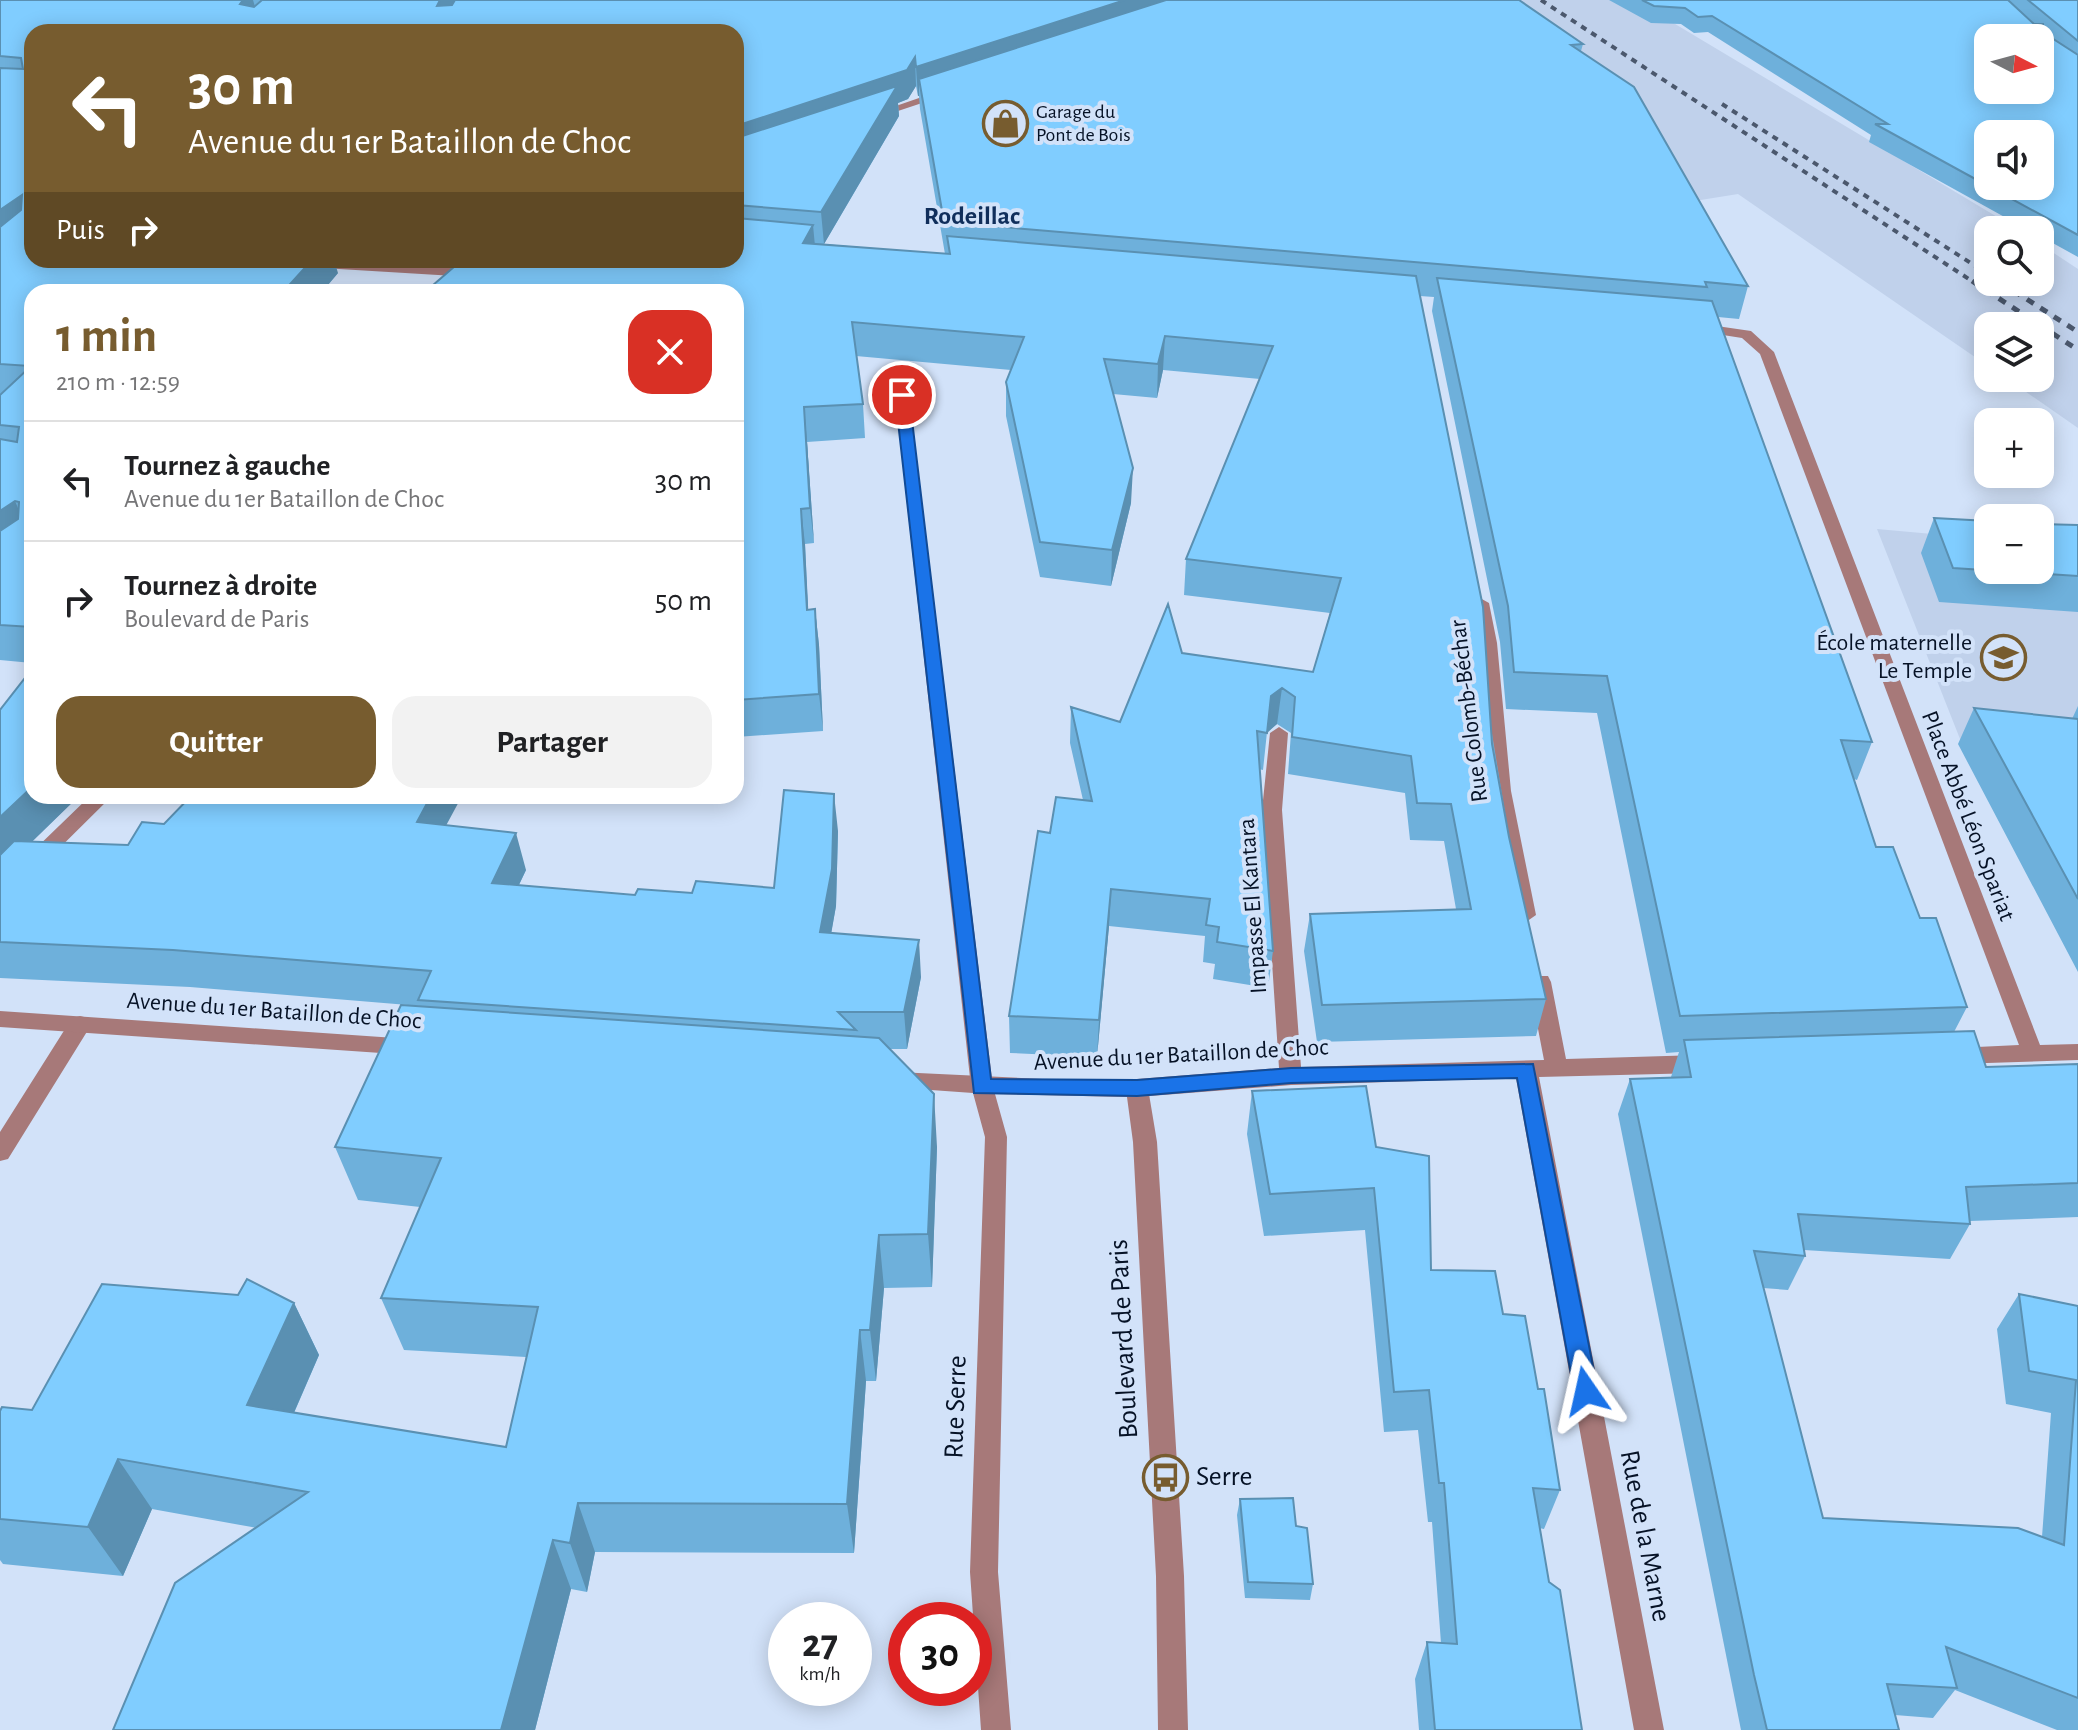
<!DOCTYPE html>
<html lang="fr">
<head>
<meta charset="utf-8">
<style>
	:root { --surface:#fff; --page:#f2f2f2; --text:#202124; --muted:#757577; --line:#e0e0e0; --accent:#775c2f }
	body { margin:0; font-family:"Alegreya Sans",sans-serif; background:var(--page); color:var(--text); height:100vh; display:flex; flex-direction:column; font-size:30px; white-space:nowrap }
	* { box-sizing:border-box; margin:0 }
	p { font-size:26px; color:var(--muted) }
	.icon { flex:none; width:44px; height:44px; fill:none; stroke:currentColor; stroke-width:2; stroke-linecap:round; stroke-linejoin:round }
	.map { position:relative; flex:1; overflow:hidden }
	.sheet { position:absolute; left:24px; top:284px; width:720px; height:520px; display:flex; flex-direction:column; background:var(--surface); border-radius:24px; box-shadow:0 4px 20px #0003 }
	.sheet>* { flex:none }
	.top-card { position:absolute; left:24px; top:24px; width:720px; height:244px; border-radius:24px; box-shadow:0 4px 20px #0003; background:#775c2f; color:#fff; overflow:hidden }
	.needle { width:52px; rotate:96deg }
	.controls { position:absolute; left:1974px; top:24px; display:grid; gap:16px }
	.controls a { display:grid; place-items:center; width:80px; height:80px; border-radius:16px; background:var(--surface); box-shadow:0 4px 20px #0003; font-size:40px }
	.speed { position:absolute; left:768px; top:1602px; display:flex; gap:16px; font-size:40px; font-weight:700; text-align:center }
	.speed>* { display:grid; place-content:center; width:104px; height:104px; border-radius:50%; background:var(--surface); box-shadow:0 4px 20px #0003; line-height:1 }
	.speed small { font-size:20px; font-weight:400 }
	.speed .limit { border:12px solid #d22; background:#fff; color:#111 }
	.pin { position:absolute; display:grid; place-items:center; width:68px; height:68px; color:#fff; margin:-34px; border:4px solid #fff; border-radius:50%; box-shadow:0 2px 8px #0007 }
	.me { position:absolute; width:88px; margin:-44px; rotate:349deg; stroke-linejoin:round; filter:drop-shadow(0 0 6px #0008) }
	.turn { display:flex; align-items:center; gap:28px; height:168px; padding:0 32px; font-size:36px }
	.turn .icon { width:104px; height:104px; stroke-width:2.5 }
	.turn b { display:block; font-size:56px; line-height:68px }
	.then { display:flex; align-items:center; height:76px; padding:0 32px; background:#0003; gap:16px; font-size:30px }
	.round { display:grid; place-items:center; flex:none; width:84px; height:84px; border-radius:24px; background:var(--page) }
	.summary { display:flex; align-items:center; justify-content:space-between; height:136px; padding:0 32px }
	h1 { font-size:48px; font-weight:700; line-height:60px; color:var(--accent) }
	.primary-button { display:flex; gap:16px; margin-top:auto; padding:16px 32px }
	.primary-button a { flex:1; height:92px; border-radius:24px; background:var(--accent); color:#fff; font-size:32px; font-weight:700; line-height:92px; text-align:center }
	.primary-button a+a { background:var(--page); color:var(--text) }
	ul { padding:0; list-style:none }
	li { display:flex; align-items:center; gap:24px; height:120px; padding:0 32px; border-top:2px solid var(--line) }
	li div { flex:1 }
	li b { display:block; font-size:30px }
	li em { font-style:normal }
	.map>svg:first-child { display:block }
	.built { fill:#c0d1eb }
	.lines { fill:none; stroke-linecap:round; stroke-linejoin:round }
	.minor { fill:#a77979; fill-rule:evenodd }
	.tertiary { fill:#a77979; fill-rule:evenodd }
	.rail-far1 { stroke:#4b586d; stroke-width:4; stroke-dasharray:6 6; stroke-linecap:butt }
	.rail { stroke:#4b586d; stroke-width:5; stroke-dasharray:8 8; stroke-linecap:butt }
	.wall { fill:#6eb0db; fill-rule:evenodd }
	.shaded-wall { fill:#5a90b2 }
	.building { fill:#80cdff; stroke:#5a90b2; stroke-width:2; fill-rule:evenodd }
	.route { fill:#1a73e8; stroke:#114b97; stroke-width:2 }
	.labels { text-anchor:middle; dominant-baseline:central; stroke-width:8; stroke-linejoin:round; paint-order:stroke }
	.far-poi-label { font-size:20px; fill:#061226; stroke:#d2e2f9; text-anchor:start }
	.poi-label { font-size:24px; fill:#061226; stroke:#d2e2f9; text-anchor:end }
	.street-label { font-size:24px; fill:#061226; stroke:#d2e2f9 }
	.far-district-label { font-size:26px; font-weight:bold; fill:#102e5b; stroke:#d2e2f9 }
	.near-street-label { font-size:28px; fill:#061226; stroke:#d2e2f9 }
	.near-poi-label { font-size:28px; fill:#061226; stroke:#d2e2f9; text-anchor:start }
</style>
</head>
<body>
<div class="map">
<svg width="2078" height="1730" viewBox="0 0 2078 1730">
	<rect width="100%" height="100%" fill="#d2e2f9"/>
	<path class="built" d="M1470,0H1635L2019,230H1988V282H2040V244L2078,269V428L2006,378H2040V326H1988V366L1738,194L1626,212L1668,146Z
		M1877,529L1988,539V570H2040L2078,546V757L1962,744Z"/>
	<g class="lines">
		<path class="minor" d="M311,260L471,269L478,273L471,277L306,267L304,264Z
			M1696,323L1751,331L1774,352L2040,1045L2078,1044V1060L1956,1064L1948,1062L1945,1056L1948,1050L1956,1048L2019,1045L1760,354L1742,338L1691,330L1689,327Z
			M902,391L909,395L993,1087L990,1093L982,1096L974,1093L971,1087L895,395Z
			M1480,598L1489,603L1497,643L1511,791L1536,915L1526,922L1516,915L1491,791L1479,643L1471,603Z
			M1279,727L1288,733L1282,810L1301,1067L1544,1060L1529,982L1532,976H1548L1551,982L1566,1059L1700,1055L1708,1058L1711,1064L1708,1070L1700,1073L1539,1077L1664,1730H1634L1516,1078L1291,1085L1137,1097L1129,1094L1126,1088L1129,1082L1137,1079L1279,1068L1262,810L1270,733Z
			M90,796H112L7,900L0,902V883Z
			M80,1016L88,1018L91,1024L88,1030L8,1159L0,1161V1132L72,1018Z"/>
		<path class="tertiary" d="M945,89L951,92L949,94L877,118L867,116Z
			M0,1011L410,1039L418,1041L421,1047L418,1053L410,1055L0,1027Z
			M897,1072L1063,1080L1137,1079L1145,1082L1148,1088L1157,1142L1184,1576L1188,1730H1158L1156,1576L1133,1142L1127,1097L995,1094L1007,1137L998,1572L1011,1730H981L970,1572L985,1137L973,1093L889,1087L886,1081L889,1075Z"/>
		<path class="rail-far1" d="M1541,0L1975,283
			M1722,104L1988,274"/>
		<path class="rail" d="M1972,281L2078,350
			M2000,282L2078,332"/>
	</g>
	<path class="wall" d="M0,0H1519L1583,44L1581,51L1748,286L1739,319L1718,317L1872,742L1857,780L1854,779L1876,847L1920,918L1967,1007L1954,1032L1986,1067L2078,1064V1217L1970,1221V1224L1950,1259L1804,1250L1805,1256L1788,1290L1763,1288L1823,1518L2042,1537L2051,1413L2006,1404L1997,1329L2019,1294L2078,1306V1730H2057L1955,1690L1933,1718L1895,1715L1899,1730H1741L1618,1114L1630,1079L1671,1077L1679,1052L1666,1053L1597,713L1506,709L1500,642L1432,311L1434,297L1420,296L1509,837L1546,999L1536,1036L1317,1042L1304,951L1310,914L1456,909L1444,841L1410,840L1405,793L1288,774L1291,733L1277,724L1267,732L1263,770L1259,769L1273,951L1268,988L1213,979L1215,964L1203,962L1205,936L1109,926L1097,1057L1010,1053L1009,1016L1050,833L1083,800L1070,743L1071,707L1120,722L1182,653L1313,672L1330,613L1184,595L1186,559L1260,379L1163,370L1157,398L1113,394L1131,503L1111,586L1040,577L1006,416V382L1011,370L856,356L863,404L865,438L807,442L814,543L805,544L808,610L815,609L819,645L823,731L736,737V292L458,264L451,260H736V32L32,260L338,273L322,292H32V663L0,660ZM916,86L918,96H919L920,109L945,254L824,244L899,116L898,103L908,99Z
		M1609,0H2078V257L2040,236V230H2028L1869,142L1871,135L1708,32L1694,33L1681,24L1651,23Z
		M1934,518L2078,525V612L1939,602L1921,553Z
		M2078,706V972L1958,744L1974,708L2072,719Z
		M0,710L32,796H79L32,841L128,845L164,824L446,825L526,870L519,885L635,895L692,893L774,888L838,831L836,906L831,933L921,977L907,1049H890L937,1147L932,1287L884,1288L876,1381H866L854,1553L595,1552L587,1592L571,1589L535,1730H113L257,1528L152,1509L123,1576L3,1564L0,1560V1411L32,1410L294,1303L319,1355L294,1413L506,1447L526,1357L404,1350L381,1298L420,1207L358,1200L335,1147L420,1006L190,987L0,978Z
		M1252,1091L1376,1147L1431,1270L1503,1314L1538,1389L1560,1490L1544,1529L1539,1528L1549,1582L1582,1730H1419L1415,1679L1427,1642L1441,1643L1432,1522H1428L1418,1430L1384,1432L1365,1230L1264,1236L1247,1134Z
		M1240,1499L1313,1584L1310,1600L1245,1598L1237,1515Z"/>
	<path class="shaded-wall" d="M243,0H253L259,20L240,4Z
		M440,0H463L444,32L437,6Z
		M1125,0H1179L919,79V96H918L916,67Z
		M915,57L916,86L908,99L898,103L899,116L824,244L821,212L736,158V126Z
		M22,195L32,221L0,251V210Z
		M813,225L816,257L803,243Z
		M312,260H334L338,273L322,292H283Z
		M1165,336L1163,370L1157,398L1158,364Z
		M804,407L807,442L814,543L810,508Z
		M1133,468L1131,503L1111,586L1112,550Z
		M15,501L30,537L0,558V511Z
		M801,509L805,544L810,646L807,610Z
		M815,609L819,645L823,731L819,694Z
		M1282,688L1277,724L1267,733L1271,696Z
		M32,787V796H79L0,873V879V817Z
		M834,794L838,831L836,906L825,969L820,932Z
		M431,796H462L428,859L417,822Z
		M516,833L526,870L502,920L492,883Z
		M1111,889L1109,926L1097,1057L1099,1020Z
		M919,940L921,977L907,1049L904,1012Z
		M934,1094L937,1147L932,1287L928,1234Z
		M879,1235L884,1288L876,1381L870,1330Z
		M294,1303L319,1355L275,1456L247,1405Z
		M860,1330L866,1381L854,1553L847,1504Z
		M118,1459L152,1509L123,1576L88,1527Z
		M578,1503L595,1552L587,1592L570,1543Z
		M553,1540L571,1589L535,1730H501Z"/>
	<path class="building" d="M0,0H243L240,4L254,7L262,0H440L437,6L452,5L455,0H1125L916,67L915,57L907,70L736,126V32H32V260H312L283,292H32V627L0,625V531L18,519L19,502L15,501L0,511V439L17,442L19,427L0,425V395L31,366L0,364V227L21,210L22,195L0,210V68L23,69L21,58L0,56Z
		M1166,0H1519L1583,44L1571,45L1634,87L1748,286L1705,282L1707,287L944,222L919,79Z
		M1642,0H2008L2034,24H2043L2044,33L2078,55V235L1988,186H2040V134H1988V186L1875,124H1888L1712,16L1698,17L1685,8L1654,6ZM1988,38H2040V90H1988Z
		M2028,0H2078V41Z
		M897,86L821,212L736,205V138Z
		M736,218L813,225L803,243L950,254L947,236L1416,276L1483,607L1492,744L1509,837L1546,999L1322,1005L1310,914L1471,909L1451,804L1417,803L1411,756L1292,737L1295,697L1282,688L1271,696L1267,733L1257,731L1273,951L1217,942L1219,927L1206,925L1210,899L1111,889L1099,1020L1009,1016L1038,831L1050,833L1056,797L1092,801L1071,707L1120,722L1168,604L1182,653L1313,672L1341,578L1186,559L1273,346L1165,336L1158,364L1104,359L1133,468L1112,550L1040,542L1006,382L1024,337L852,322L863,404L804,407L810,508L801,509L807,610L815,609L819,694L736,700V292H425L462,260H736Z
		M1437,278L1712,301L1872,742L1841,740L1876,847H1893L1920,918H1936L1967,1007L1680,1016L1607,676L1514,672L1508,606Z
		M1934,518L1988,521V570H2040V524L2078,525V576L1953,568Z
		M32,669V787L0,817V710Z
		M1974,708L2078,719V899Z
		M784,790L834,794L832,869L820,932L919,940L904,1012H838L856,1030L418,1000L431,971L173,950L0,942V855L14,841L128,845L142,822L164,824L191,796H431L417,822L516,833L492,883L635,895L638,889L692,893L696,881L774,888Z
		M401,1005L879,1038L934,1094L928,1234L879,1235L870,1330H860L847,1504L578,1503L570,1543L553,1540L501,1730H113L175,1583L308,1492L118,1459L88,1527L0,1519V1411L2,1407L32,1410L102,1284L238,1295L247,1279L294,1303L247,1405L506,1447L538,1307L381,1298L441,1158L335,1147Z
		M1974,1031L1986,1067L2078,1064V1183L1966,1187L1970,1224L1798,1214L1805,1256L1754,1251L1823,1518L2018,1528L2064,1545L2076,1380L2029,1371L2019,1294L2078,1306V1698L1946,1647L1957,1688L1887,1684L1899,1730H1767L1754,1675L1630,1079L1691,1077L1684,1040Z
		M1366,1086L1376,1147L1429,1156L1431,1270L1495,1271L1503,1314L1525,1316L1538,1389H1544L1560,1490L1533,1488L1549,1582L1560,1590L1582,1730H1435L1427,1642L1457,1644L1444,1483H1439L1429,1390L1394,1392L1374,1188L1270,1194L1252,1091Z
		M1293,1498L1296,1526L1307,1528L1313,1584L1248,1582L1240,1499Z"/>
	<path class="route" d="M902,391L909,395L991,1079L1137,1080L1291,1068L1533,1064L1598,1391L1594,1398L1586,1401L1578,1398L1574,1391L1517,1078L1291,1083L1137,1096L974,1093L895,395Z"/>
	<defs>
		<symbol id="shop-ring" viewBox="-11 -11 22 22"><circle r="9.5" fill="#d2e2f9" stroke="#775c2f" stroke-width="1.5"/><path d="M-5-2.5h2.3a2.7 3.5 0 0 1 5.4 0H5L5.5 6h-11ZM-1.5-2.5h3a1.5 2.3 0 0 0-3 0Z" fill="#775c2f"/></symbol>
		<symbol id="school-ring" viewBox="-11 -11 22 22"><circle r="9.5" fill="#d2e2f9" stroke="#775c2f" stroke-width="1.5"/><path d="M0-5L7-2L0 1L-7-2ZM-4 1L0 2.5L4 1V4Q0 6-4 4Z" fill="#775c2f"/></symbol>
		<symbol id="bus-ring" viewBox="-11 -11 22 22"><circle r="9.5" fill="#d2e2f9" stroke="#775c2f" stroke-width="1.5"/><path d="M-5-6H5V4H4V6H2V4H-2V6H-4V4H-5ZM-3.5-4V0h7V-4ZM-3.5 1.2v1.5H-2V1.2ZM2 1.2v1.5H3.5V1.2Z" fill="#775c2f"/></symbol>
	</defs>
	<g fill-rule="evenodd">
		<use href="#shop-ring" x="980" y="98" width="51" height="51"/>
		<use href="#school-ring" x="1978" y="632" width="51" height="51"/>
		<use href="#bus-ring" x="1140" y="1452" width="51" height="51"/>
	</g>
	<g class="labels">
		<g class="far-poi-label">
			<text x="1036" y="112">Garage du<tspan x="1036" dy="23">Pont de Bois</tspan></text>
		</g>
		<g class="poi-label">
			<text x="1972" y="643">École maternelle<tspan x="1972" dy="28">Le Temple</tspan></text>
		</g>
		<g class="street-label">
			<text transform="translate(1469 711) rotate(-97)">Rue Colomb-Béchar</text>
			<text transform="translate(1968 816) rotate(69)">Place Abbé Léon Spariat</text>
			<text transform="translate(1253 906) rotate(-94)">Impasse El Kantara</text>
			<text transform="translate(274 1011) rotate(4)">Avenue du 1er Bataillon de Choc</text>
			<text transform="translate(1181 1055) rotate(-3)">Avenue du 1er Bataillon de Choc</text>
		</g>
		<g class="far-district-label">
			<text x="972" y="216">Rodeillac</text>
		</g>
		<g class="near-street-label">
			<text transform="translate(1124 1339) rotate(-93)">Boulevard de Paris</text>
			<text transform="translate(956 1407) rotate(-88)">Rue Serre</text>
			<text transform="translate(1645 1536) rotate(79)">Rue de la Marne</text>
		</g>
		<g class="near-poi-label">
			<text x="1196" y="1477">Serre</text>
		</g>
	</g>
</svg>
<div class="controls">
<a><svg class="needle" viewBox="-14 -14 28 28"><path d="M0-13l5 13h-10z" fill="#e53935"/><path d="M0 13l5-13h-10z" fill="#757577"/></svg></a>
<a><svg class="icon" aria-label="sound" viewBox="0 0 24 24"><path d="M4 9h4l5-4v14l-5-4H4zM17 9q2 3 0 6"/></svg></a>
<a><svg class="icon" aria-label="search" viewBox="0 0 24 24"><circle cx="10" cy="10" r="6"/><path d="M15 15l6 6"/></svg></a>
<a><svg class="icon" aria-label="layers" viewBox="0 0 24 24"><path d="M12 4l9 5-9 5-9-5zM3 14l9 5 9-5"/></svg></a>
<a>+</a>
<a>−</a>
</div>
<div class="speed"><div>27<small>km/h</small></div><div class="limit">30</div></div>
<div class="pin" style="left:902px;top:395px;background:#d93025"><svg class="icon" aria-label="arrive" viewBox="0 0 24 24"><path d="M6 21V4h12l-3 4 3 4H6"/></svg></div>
<svg class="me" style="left:1586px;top:1391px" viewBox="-20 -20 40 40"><path d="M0-17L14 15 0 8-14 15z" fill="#1a73e8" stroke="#fff" stroke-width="4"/></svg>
<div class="top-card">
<div class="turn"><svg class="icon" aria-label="left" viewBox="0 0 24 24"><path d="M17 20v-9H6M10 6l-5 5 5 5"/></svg><div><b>30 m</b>Avenue du 1er Bataillon de Choc</div></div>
<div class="then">Puis<svg class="icon" aria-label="right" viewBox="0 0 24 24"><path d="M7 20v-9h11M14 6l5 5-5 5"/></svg></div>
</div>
<section class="sheet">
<div class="summary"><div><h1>1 min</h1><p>210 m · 12:59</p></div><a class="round" style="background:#d93025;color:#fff"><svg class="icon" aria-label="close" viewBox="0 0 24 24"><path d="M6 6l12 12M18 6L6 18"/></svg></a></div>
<ul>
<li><svg class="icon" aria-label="left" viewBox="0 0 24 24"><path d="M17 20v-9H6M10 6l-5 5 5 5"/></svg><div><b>Tournez à gauche</b><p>Avenue du 1er Bataillon de Choc</p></div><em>30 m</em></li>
<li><svg class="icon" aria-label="right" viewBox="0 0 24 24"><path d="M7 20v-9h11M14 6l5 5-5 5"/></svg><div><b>Tournez à droite</b><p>Boulevard de Paris</p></div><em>50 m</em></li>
</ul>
<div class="primary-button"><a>Quitter</a><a>Partager</a></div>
</section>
</div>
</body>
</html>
